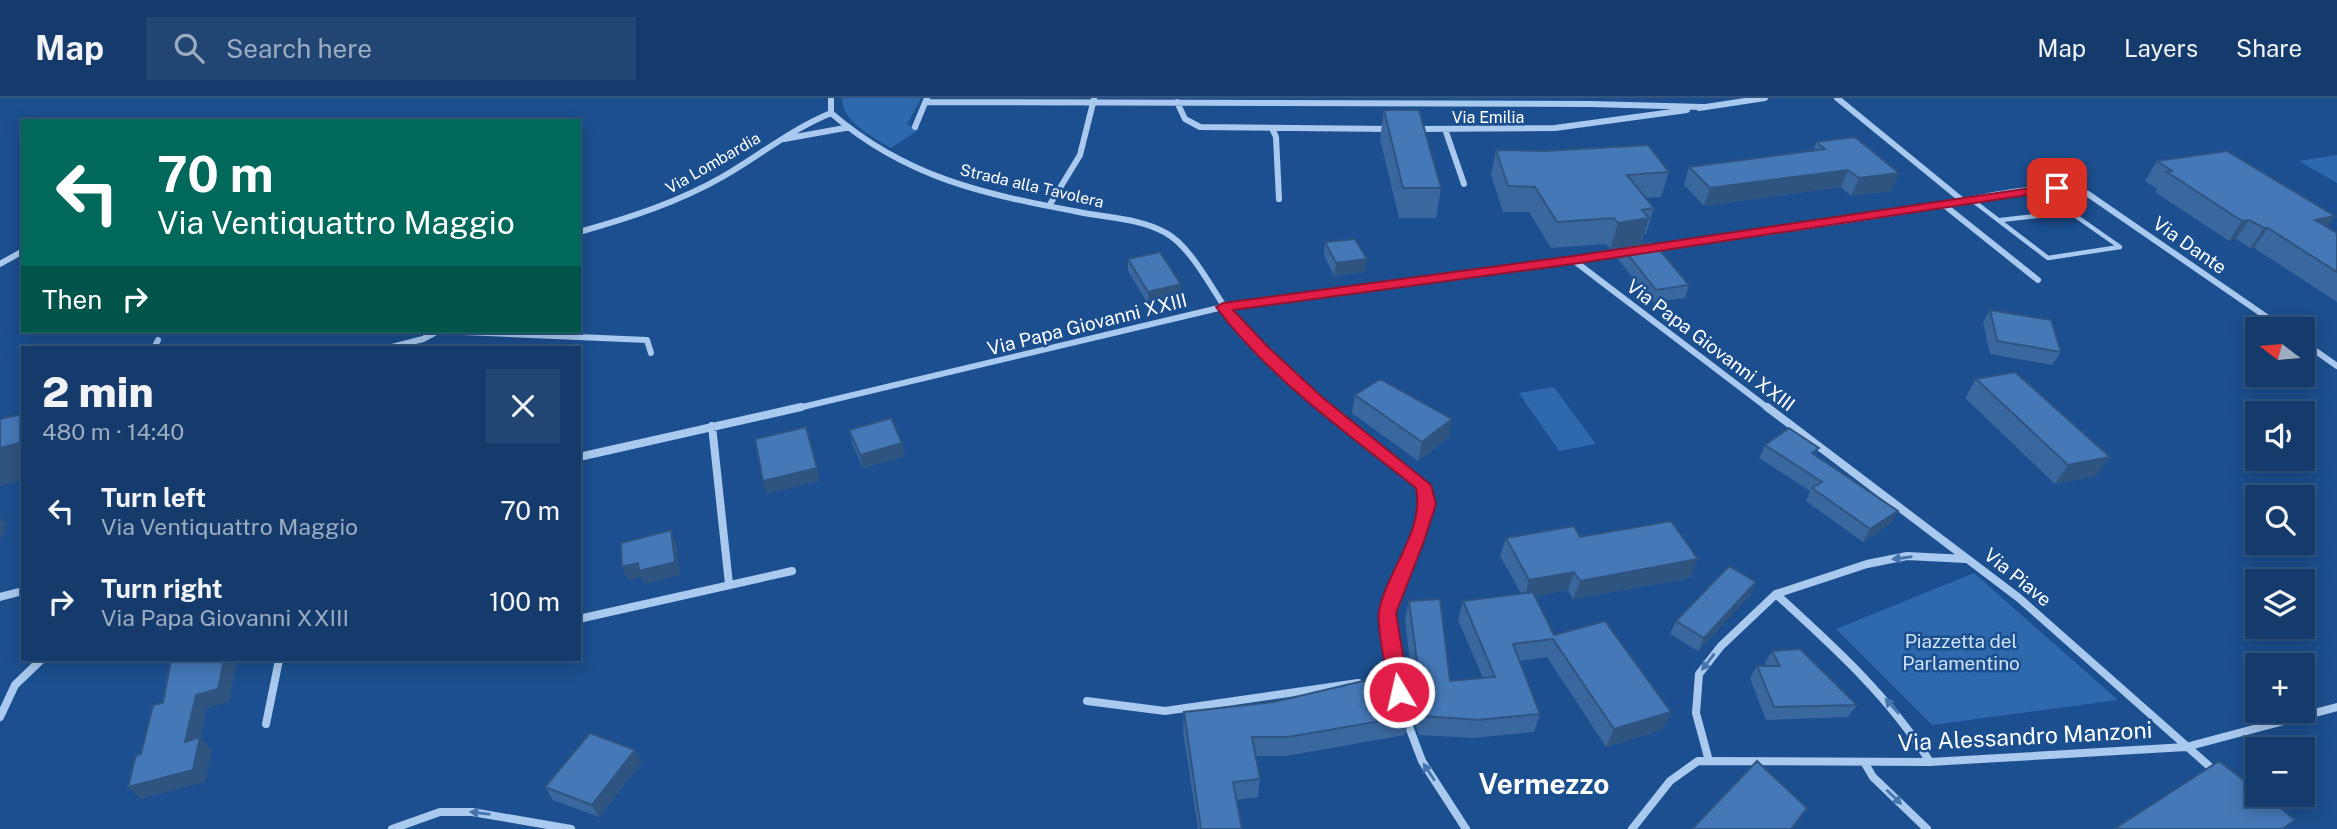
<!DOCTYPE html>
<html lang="en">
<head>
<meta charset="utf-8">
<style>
	:root { --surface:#143b6b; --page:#214673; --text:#f1f3f6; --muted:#9dadc1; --line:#33557e }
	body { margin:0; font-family:"Public Sans",sans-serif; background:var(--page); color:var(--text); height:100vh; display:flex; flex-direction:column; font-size:26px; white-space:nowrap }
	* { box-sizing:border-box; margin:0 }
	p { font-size:23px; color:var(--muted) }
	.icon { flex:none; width:38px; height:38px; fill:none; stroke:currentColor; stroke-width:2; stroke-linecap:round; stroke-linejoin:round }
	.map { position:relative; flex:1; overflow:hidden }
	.drawer { position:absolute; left:21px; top:248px; width:560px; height:315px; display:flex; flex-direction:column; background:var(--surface); border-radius:0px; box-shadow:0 4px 18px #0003,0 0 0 2px var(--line) }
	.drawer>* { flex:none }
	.banner { position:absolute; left:21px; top:21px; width:560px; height:214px; border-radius:0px; box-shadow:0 4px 18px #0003,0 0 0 2px var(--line); background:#00695c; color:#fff; overflow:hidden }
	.needle { width:46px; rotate:286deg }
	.tools { position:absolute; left:2245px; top:219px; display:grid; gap:14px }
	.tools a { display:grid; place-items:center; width:70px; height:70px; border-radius:0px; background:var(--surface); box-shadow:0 4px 18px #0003,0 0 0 2px var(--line); font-size:35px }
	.pin { position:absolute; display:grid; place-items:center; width:60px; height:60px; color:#fff; margin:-30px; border-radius:14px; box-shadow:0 4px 10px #0006 }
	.me { position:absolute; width:77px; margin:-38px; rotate:351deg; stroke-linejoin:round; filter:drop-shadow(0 0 5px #0008) }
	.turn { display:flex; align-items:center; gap:24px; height:147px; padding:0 21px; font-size:32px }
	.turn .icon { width:91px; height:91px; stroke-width:2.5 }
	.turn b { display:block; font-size:49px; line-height:60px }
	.then { display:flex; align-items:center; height:66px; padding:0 21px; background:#0003; gap:14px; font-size:26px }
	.round { display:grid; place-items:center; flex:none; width:74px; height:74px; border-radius:0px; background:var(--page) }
	.summary { display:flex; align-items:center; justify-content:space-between; height:119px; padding:0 21px }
	h1 { font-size:42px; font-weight:800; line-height:52px }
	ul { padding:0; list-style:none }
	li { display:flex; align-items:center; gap:21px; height:91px; padding:0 21px }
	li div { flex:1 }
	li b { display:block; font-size:26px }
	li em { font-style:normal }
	header { display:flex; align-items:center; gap:42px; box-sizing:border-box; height:98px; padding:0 35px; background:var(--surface); border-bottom:2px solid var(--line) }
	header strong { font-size:33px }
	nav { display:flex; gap:38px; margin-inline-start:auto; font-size:24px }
	.search { width:490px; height:63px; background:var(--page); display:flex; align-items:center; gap:18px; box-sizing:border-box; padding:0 24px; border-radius:0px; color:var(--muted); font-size:26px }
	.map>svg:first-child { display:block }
	.green { fill:#2e69ad }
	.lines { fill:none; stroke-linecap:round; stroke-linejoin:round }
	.service { stroke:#a9c9ee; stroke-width:4.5 }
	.minor-far1 { stroke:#a9c9ee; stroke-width:6 }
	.minor { stroke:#a9c9ee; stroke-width:8 }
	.wall { fill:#3a679d }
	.shaded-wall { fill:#305480 }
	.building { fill:#4478b7; stroke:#305480; stroke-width:2 }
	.oneway { fill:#4674ac }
	.route { fill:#e11d48; stroke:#92132f; stroke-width:2 }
	.labels { text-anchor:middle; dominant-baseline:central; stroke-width:5; stroke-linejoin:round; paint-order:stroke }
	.far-street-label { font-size:16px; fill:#fff; stroke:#1b4f8f }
	.street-label { font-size:19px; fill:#fff; stroke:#1b4f8f }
	.park-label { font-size:19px; fill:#cfe3fa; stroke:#1b4f8f }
	.near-street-label { font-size:23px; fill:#fff; stroke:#1b4f8f }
	.near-quarter-label { font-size:28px; font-weight:bold; fill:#fff; stroke:#1b4f8f }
</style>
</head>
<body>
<header>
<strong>Map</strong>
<div class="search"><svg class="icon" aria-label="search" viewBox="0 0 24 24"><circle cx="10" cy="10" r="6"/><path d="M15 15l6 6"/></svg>Search here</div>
<nav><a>Map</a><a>Layers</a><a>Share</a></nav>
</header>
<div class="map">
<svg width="2337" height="731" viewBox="0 0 2337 731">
	<rect width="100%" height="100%" fill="#1b4f8f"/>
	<path class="green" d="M842,0H921L907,27L920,31L891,50C873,39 842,24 842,0Z
		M2337,57V85L2299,63Z
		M1554,289L1596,346L1559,353L1519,295Z
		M1974,475L2118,602L1932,627L1836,531Z"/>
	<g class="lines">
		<path class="service" d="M1972,102L2048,160L2120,149L2070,114L2001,122"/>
		<path class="minor-far1" d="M831,0V15C906,80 984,96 1079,114C1107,120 1140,120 1166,135C1194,150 1218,204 1240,231C1264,261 1295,286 1325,311
			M1837,0L1963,103
			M926,4L1590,6L1703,9
			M1177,4L1185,21L1200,29L1391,31
			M1699,10L1765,0
			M915,29L927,0
			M1272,30L1276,39L1279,101
			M1417,31L1555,30L1687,12
			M1445,31L1464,86
			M784,41L845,30
			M1944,107L2038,182
			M1049,108L1080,57L1094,1
			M579,134C629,120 679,104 724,78C760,57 792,31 831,15
			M1649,151C1741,138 1833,125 1924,110C1978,102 2034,82 2088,96L2284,231
			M1573,162L1627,154
			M0,166L23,153
			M2303,244L2337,268
			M154,250L158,242
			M388,250L423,241L438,233L647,242L651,255
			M794,311L1223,209L1573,162L1769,311"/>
		<path class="minor" d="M1323,309L1423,387C1433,434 1398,469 1388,512C1383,534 1393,561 1397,583
			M1767,309L2019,500L2217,675
			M712,328L729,486
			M579,359L801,309
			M1776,496C1833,548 1889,598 1930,664
			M0,499L23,493
			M583,520L792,473
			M1087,603L1165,613L1358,585
			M1405,618L1422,663L1466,731
			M0,619L15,587L41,562
			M266,626L279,562
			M1709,663L1696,615L1699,576L1721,548L1776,496L1867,466L1907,458L1966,461
			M1864,664L1873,679L1927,731
			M392,731L440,714H472L571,731
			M1632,731L1670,683L1698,663L1930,664L2186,649L2337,609"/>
	</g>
	<path class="wall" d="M1384,12L1441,90L1436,120H1399L1380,41Z
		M1816,44L1899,75L1891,93L1851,98L1841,89L1704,108L1684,87L1689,69L1813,53Z
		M1496,52L1669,74L1661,99L1646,100L1654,110L1646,136H1644L1641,146L1689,187L1685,200L1652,204L1618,161L1622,149L1610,151L1606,146L1551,150L1529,114H1503L1491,77Z
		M2157,63L2327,129L2337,135V204L2254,150H2250L2236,141L2229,143L2155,94L2157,91L2145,83Z
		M1325,144L1365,174L1334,178L1324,157Z
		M1128,161L1181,199L1148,206L1128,173Z
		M1990,212L2061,254L2052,267L1990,256L1983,224Z
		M1976,281L2096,378L2055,386L1965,300Z
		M1355,297L1449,339L1418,363L1352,315Z
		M849,332L902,345L905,358L863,370L852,345Z
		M1765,347L1816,357L1890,426L1863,444L1806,403L1810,393L1759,360Z
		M1580,439L1690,480L1573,501L1568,492L1536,498L1554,537L1662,632L1606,649L1547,559L1520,563L1540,616L1534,634L1473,640L1419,637L1408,607L1406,591L1410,573L1411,572L1405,521L1409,503L1450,583L1483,580L1458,522L1463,503L1521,495L1500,458L1506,440Z
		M1756,484L1750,497L1698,553L1670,536L1676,523Z
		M1772,553L1857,607L1848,619L1766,622L1750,580L1757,568H1766L1765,565Z
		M1184,614L1410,618L1405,637L1286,658H1256L1260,681L1258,699L1236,702L1242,731H1198L1183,633Z
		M635,652L642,664L599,719L553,702L545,689Z"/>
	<path class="shaded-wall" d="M1848,72L1841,89L1704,108L1710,90Z
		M1899,75L1891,93L1851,98L1859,80Z
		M2335,118L2321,138L2315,122Z
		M1649,120L1641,146L1610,151L1618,125Z
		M2249,122L2236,141L2229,143L2242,123Z
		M2264,130H2268L2254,150H2250Z
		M1367,161L1365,174L1334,178L1336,165Z
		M1181,186V199L1148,206V194Z
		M1452,321L1449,339L1418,363L1422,344Z
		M806,329L820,383L767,396L763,383Z
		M23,335V382L0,388V350Z
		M902,345L905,358L863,370L860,357Z
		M2110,359L2096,378L2055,386L2068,367Z
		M1898,413L1890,426L1863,444L1870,431Z
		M0,419L7,427L0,443Z
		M671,432L676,445L680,477L645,486L641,479L628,482L622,469L638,465Z
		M1698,461L1690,480L1573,501L1580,483Z
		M1574,474L1568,492L1524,501L1529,482Z
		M1756,484L1750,497L1698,553L1704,540Z
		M224,562H237L229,604L207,610L200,640L212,652L205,684L141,701L128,689L185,644L196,597Z
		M1671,614L1662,632L1606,649L1614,631Z
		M635,652L642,664L599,719L592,707Z"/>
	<path class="building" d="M1384,12H1419L1441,90H1403Z
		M1855,39L1899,75L1859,80L1848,72L1710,90L1689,69L1825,51L1816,44Z
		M1648,47L1669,74L1627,77L1654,110L1642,112L1649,120L1618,125L1614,120L1557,124L1535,89L1508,88L1496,52L1545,53Z
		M2227,53L2335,118L2315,122L2337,135V174L2268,130H2264L2249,122L2242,123L2167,74L2172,73L2157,63Z
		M1355,141L1367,161L1336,165L1325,144Z
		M1653,144L1689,187L1656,192L1622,149Z
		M1160,154L1181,186L1148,194L1128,161Z
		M1990,212L2051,222L2061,254L1997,243Z
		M2015,274L2110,359L2068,367L1976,281Z
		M1380,281L1452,321L1422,344L1355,297Z
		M23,316V335L19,345L0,350V321Z
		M891,320L902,345L860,357L849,332Z
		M806,329L817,370L763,383L755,341Z
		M1789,330L1819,350L1812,355L1898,413L1870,431L1812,390L1822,384L1765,347Z
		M1671,423L1698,461L1580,483L1574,474L1529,482L1506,440L1574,428L1580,439Z
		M671,432L675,464L639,473L638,465L622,469L621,445Z
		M1729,468L1756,484L1704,540L1676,523Z
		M1533,494L1554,537L1605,523L1671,614L1614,631L1553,541L1513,546L1540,616L1478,622L1424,618L1412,589L1410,573L1418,571L1409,503L1440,501L1450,583L1495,579L1463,503Z
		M1800,551L1857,607L1774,609L1757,568H1780L1772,553Z
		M171,562H224L218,591L196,597L185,644L200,639L193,672L128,689L136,657L141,656L153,607L163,605Z
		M1397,575L1410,618L1288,639H1252L1260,681L1233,684L1242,731H1201L1184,614L1274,604Z
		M590,635L635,652L592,707L545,689Z
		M1757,663L1807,710L1791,731H1692Z
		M2219,663L2258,693V696H2263L2295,722L2282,731H2114Z"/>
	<defs><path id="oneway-solid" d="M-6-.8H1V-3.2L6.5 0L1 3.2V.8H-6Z" transform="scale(1.75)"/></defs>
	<g class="oneway">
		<use href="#oneway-solid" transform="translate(1902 460) rotate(172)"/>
		<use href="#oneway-solid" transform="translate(1708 564) rotate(128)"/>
		<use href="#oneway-solid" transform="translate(1892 608) rotate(-132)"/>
		<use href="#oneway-solid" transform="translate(1429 674) rotate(-123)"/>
		<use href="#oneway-solid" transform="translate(1894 699) rotate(44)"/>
		<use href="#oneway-solid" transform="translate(480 715) rotate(-173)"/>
	</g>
	<path class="route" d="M2057,86L2061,87V92L1573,166L1233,212L1268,249L1323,300L1431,387L1436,406L1424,443L1396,515L1409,594L1406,600L1399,602L1392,600L1390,594C1387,576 1376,529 1379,513C1387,472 1425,433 1416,390C1346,334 1270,281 1216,209L1223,205L1573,158Z"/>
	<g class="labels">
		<g class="far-street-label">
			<text x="1488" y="19">Via Emilia</text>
			<text transform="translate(713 65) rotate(-30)">Via Lombardia</text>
			<text transform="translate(1032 88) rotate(13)">Strada alla Tavolera</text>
		</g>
		<g class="street-label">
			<text transform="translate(2190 147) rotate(35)">Via Dante</text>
			<text transform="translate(1087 226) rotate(-14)">Via Papa Giovanni XXIII</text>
			<text transform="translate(1711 247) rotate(37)">Via Papa Giovanni XXIII</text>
			<text transform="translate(2018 479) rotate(39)">Via Piave</text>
		</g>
		<g class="park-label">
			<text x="1961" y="543">Piazzetta del<tspan x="1961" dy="22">Parlamentino</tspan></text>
		</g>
		<g class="near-street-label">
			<text transform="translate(2025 638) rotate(-3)">Via Alessandro Manzoni</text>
		</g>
		<g class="near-quarter-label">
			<text x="1544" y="685">Vermezzo</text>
		</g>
	</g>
</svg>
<div class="tools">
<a><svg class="needle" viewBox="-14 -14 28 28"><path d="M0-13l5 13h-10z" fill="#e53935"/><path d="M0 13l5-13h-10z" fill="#9dadc1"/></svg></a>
<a><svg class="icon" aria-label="sound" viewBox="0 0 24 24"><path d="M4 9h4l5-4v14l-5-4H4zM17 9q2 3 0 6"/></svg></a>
<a><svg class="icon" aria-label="search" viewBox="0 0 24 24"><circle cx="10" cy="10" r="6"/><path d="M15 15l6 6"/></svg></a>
<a><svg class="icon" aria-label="layers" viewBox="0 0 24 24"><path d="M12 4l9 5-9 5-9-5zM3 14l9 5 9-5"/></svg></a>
<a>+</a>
<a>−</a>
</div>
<div class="pin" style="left:2057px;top:90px;background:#d93025"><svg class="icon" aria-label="arrive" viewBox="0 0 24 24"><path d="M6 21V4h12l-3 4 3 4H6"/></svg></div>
<svg class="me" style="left:1399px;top:594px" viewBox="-20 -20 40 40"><circle r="17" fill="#e11d48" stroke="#fff" stroke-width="3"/><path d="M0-11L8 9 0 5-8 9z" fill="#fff"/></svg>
<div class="banner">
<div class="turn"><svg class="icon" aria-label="left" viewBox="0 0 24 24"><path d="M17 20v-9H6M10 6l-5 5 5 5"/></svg><div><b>70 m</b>Via Ventiquattro Maggio</div></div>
<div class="then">Then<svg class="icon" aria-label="right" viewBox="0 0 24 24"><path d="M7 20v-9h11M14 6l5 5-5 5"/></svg></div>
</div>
<section class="drawer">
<div class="summary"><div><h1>2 min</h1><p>480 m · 14:40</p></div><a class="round"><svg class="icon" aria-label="close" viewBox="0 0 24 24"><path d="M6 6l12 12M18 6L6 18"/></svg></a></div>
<ul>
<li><svg class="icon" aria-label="left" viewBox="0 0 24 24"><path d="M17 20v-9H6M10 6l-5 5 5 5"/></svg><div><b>Turn left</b><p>Via Ventiquattro Maggio</p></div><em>70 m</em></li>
<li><svg class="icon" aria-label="right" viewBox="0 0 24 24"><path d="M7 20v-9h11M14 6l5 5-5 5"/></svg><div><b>Turn right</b><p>Via Papa Giovanni XXIII</p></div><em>100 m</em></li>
</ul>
</section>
</div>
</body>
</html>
